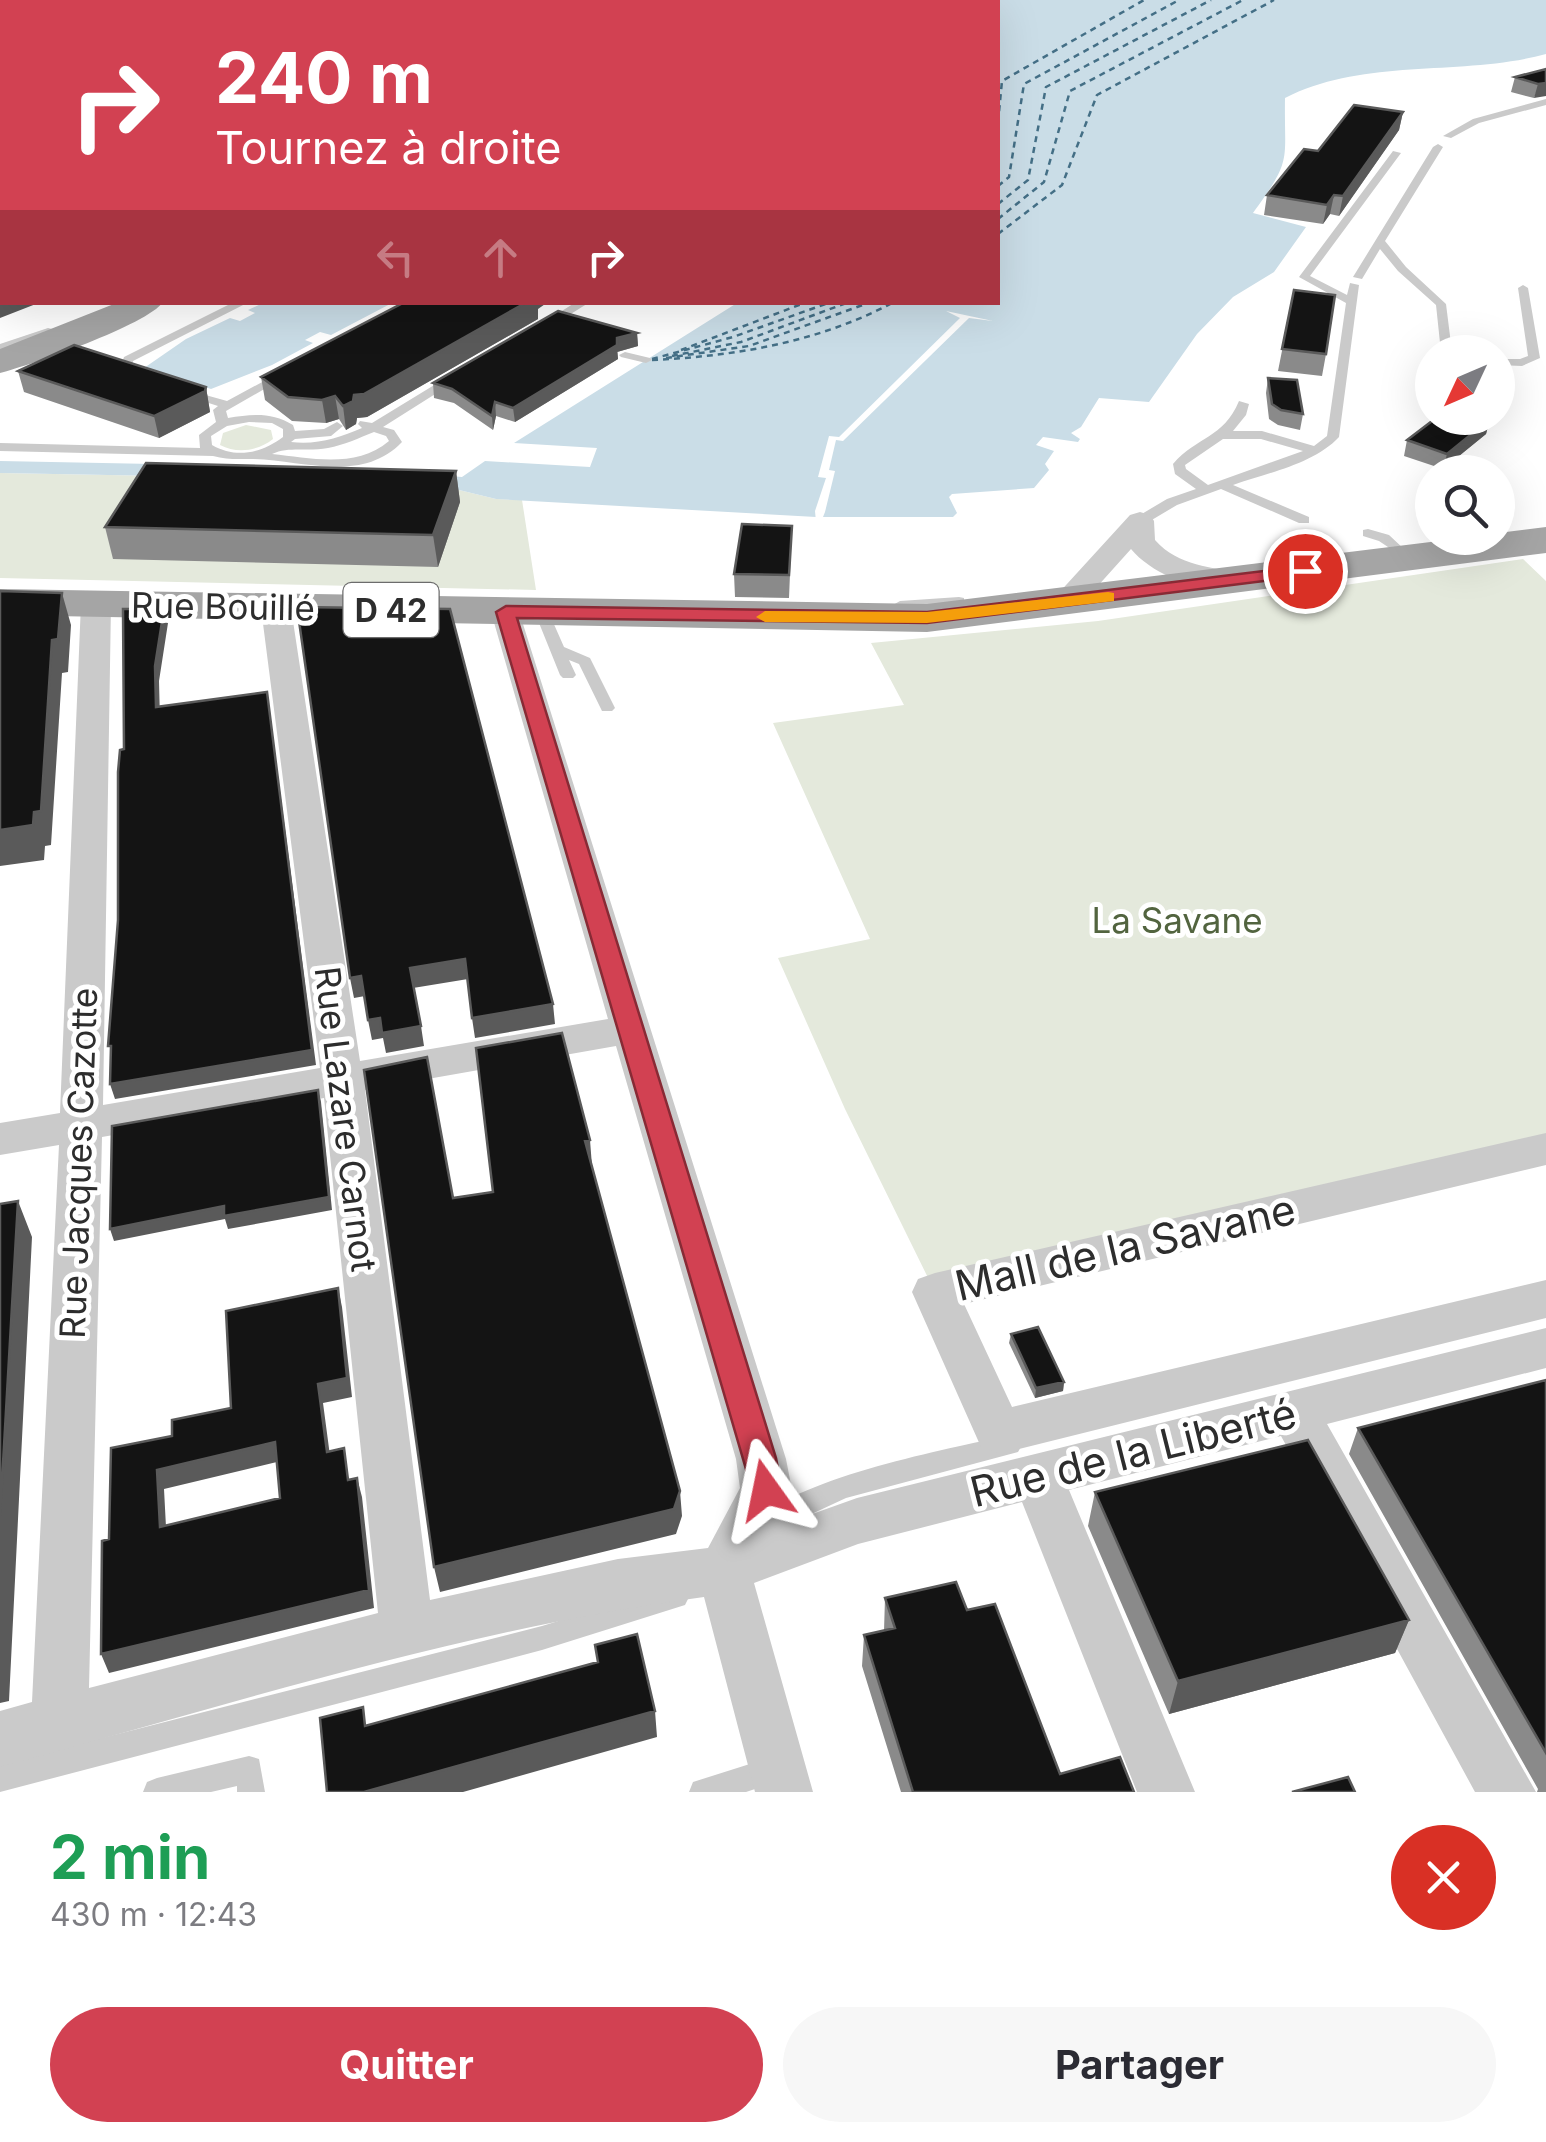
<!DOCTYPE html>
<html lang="fr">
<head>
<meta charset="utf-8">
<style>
	:root { --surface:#fff; --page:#f7f7f7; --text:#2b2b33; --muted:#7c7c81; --accent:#d24152 }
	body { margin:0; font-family:Inter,sans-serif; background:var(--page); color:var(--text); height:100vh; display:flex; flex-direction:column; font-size:38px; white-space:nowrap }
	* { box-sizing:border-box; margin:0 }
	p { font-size:32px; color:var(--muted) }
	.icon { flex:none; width:55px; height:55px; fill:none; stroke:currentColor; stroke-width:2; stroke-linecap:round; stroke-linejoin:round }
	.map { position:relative; height:1792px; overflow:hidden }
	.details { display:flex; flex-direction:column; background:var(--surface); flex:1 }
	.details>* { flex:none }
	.guide { position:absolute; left:0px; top:0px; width:1000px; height:305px; box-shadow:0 10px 40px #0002; background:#d24152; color:#fff; overflow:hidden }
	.needle { width:65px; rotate:226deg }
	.buttons { position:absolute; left:1415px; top:335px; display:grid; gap:20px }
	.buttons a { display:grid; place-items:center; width:100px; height:100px; border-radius:50%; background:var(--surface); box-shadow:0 10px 40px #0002; font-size:50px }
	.pin { position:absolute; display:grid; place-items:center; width:85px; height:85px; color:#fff; margin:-42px; border:5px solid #fff; border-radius:50%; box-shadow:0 2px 10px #0007 }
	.me { position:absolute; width:110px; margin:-55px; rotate:348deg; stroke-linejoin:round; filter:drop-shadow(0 0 8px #0008) }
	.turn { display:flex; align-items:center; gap:35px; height:210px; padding:0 50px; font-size:45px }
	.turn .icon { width:130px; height:130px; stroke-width:2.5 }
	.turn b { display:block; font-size:70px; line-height:85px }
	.lanes { display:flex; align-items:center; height:95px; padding:0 50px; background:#0003; justify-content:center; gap:50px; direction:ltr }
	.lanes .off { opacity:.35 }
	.round { display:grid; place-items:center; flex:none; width:105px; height:105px; border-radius:52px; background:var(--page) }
	.head { display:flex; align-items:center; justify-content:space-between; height:170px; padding:0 50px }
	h1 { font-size:60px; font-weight:700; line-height:75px; color:#1e9e55 }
	.action { display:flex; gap:20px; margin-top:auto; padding:20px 50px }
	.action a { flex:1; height:115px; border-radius:60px; background:var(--accent); color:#fff; font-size:40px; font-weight:700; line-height:115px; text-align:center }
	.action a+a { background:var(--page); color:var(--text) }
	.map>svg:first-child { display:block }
	.green { fill:#e4e9dc }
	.water { fill:#cadde7 }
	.pier { fill:#fff }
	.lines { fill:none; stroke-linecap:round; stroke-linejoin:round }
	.ferry { stroke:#446f86; stroke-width:2.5; stroke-dasharray:6 5; stroke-linecap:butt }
	.lane { fill:#cacaca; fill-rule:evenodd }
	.street { fill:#cacaca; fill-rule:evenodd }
	.primary { fill:#a5a5a5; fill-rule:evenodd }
	.wall { fill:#8a8a8a }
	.shaded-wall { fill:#5a5a5a }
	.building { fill:#141414; stroke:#5a5a5a; stroke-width:2.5; fill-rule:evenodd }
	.route { fill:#d24152; stroke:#882a35; stroke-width:2.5 }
	.slow { fill:#f59e0b }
	.labels { text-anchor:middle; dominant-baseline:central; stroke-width:10; stroke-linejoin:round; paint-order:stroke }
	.shield { fill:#fff; stroke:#6c6c6c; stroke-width:2.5 }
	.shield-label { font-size:32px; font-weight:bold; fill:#2d2d2d }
	.street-label { font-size:35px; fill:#2d2d2d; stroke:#fff }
	.park-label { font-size:35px; fill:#52643f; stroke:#fff }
	.near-street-label { font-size:42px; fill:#2d2d2d; stroke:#fff }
</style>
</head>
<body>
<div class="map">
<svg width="1546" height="1792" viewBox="0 0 1546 1792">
	<rect width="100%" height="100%" fill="#fff"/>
	<path class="green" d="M246,425L271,430L273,439C258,451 237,454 220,445L223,433Z
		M0,473L422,481L496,499L522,500L536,590L0,578Z
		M1523,559L1546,581V1149L935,1292L845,1109L778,958L870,939L773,723L904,705L871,643L1098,621Z"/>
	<path class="water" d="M142,0H1546V54C1461,77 1364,57 1285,98C1284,163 1293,158 1253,213L1306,227L1274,272L1233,297L1197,334L1149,402L1099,398L1081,427L1071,433L1080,439L1078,442L1043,437L1036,445L1054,451L1045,464L1049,470L1034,488L952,494L949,497L957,513L953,517H816L496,499L422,481L0,473V461L359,468L462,477L485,461L590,467L597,448L514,443L737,303L998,302V2H140Z
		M263,303H392L331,335L320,332L305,340L313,343L272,365L211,389L144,368L186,339L230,318L240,321L255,313L248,310Z"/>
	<path class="pier" d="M946,311L993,321L969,318L843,441L836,440L829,470L835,471L825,512L821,522H816L815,511L826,478L818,477L829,436L839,437L960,318Z"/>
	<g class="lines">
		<path class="ferry" d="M998,122L1002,81L1144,0
			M998,186L1009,177L1024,84L1179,0
			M998,204L1028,180L1046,87L1211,0
			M998,219L1044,182L1070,91L1243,0
			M998,234L1062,185L1097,95L1274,0
			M681,350L807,302
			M672,356L741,342L849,302
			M666,358L749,346L871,302
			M652,359L733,337L831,302
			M652,360C737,356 819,342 894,302"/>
		<path class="lane" d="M0,54H2V58H0Z
			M0,84L2,85V90H0Z
			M1546,99V105L1479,123L1451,138L1443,136L1473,119Z
			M1438,144L1443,147L1385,241L1406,267L1446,304L1452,352H1441L1436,305L1398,271L1380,249L1362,279L1353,277L1433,147Z
			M1393,151L1401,153L1310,276L1347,295L1350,283L1359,285L1339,437C1314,464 1267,473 1233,485L1309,517V523H1299L1221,489L1177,505L1145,524H1135V518L1167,499L1196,489L1175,474L1173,464C1197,436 1223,439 1239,401L1249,404L1246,415L1233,431H1262L1314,446L1327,436L1346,303L1299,277ZM1223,439H1261L1303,451L1208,485L1186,469L1185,465Z
			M0,165H2V171H0Z
			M0,194H2V200H0Z
			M1523,285L1528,288L1540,358L1522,366L1498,365V359H1520L1528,356L1518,288Z
			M234,302H249L133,361L132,367L144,373V377H136L120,369L124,357Z
			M576,302H590L553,325L543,323Z
			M48,328L52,329V333L0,351V344Z
			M625,352L650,358L652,360L646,363L621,357L619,355Z
			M277,374L287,376L226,411L228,418C252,414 272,412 293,425L295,431L324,429L337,422L343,426L331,436L295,439L291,442C317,445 339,438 362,428L358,424L360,421L372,423L449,376L459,379L383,427L394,430L402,442C362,484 302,460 252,459C238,459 227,460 213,456L0,451V443L200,448L199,435L216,422L213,410L218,406L184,395V389L227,401ZM249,422L272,423L283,429V437C262,453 236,459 212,445L211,436L227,426ZM374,432L386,436L389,441C356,469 311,458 272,454C289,446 308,452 328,448C344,445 359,438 374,432Z
			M1368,529L1389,535L1404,549L1397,553L1379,541L1363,536V530Z
			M959,597L964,598V604L900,609L893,605L900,601Z
			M542,609L549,613L564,647L590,658L615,708L612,711H602L579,664L569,660L576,675L573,678H563L560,675L535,613Z
			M1010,1435L1018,1438L1022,1445L1018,1452L846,1498L790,1524L768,1542L759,1545L750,1542L747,1534C771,1481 954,1448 1010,1435Z
			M676,1585L685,1589L689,1597L685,1605L542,1650L0,1792V1764L542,1626Z
			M249,1756L259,1759L265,1792H237V1786L211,1792H143L147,1782L157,1778Z
			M772,1757L782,1760L786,1770L782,1780L746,1792H689L693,1782Z"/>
		<path class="street" d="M1140,512L1150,515L1154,521L1155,540C1179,567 1211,566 1244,575L1248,581L1244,587C1208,596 1154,577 1131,549L1078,608H1056L1052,602L1056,596L1130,515Z
			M96,594L107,597L111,603L103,1105L320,1068L261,608L265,601H287L291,608L360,1061L608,1019L491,612L495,605H517L786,1459L792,1490L773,1528L857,1498L1546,1328V1368L1327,1424L1536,1792H1475L1281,1436L1069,1490L1195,1792H1137L1022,1502L858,1544L754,1583L813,1792H755L704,1597C465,1629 232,1704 0,1767V1711L32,1702L59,1145L0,1155V1123L60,1113L81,603L85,597ZM616,1046L736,1459L740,1488L708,1548L618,1559L430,1600L365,1090ZM324,1098L378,1613L89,1688L102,1137Z
			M1546,1133V1165L964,1304L1012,1407L1546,1280V1318L999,1454L981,1447L912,1292L918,1279L935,1273Z"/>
		<path class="primary" d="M0,169H2V187H0Z
			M119,302H163C147,325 31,365 0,373V349Z
			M1546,527V553L927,632L0,615V589L927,604L1463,538H1498V533Z"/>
	</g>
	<path class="wall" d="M1546,69L1534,98L1511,92L1515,77Z
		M1403,112L1399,130L1339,216L1330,214L1323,224L1264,215L1267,195L1318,151Z
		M1294,290L1326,354L1322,376L1278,371Z
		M538,309V319L367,417L357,418L356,424L346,430L339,419L326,423L292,421L265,400L261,377Z
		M637,333L638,346L617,352L618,359L515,422L496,416L493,430L454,403L434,398L433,383Z
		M18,371L206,387L210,412L159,438L24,392Z
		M1268,378L1303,414L1300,430L1278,425L1269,419L1266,393Z
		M1490,419L1486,434L1443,469L1404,456L1407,440Z
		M456,471L460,502L438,567L113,559L105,527Z
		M792,526L789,598L735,597L734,574Z
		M1011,1334L1064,1382L1063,1391L1035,1398L1009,1343Z
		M1546,1380V1792H1537L1538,1789L1349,1454L1358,1428Z
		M1095,1492L1409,1620L1395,1653L1169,1714L1088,1526Z
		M885,1598L967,1610L1060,1774L1134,1792H901L862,1666L864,1635L884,1631Z"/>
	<path class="shaded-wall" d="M1546,83V96L1534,98L1538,84Z
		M1403,112L1399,130L1339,216L1343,196Z
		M1334,195L1330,214L1323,224L1327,205Z
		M2,289V302H41L0,318V290Z
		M524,302H548L538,309V319L367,417L357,418L356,424L346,430L343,406L354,395Z
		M637,333L638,346L617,352V338Z
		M617,345L618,359L515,422L513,408Z
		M206,387L210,412L159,438L154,416Z
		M335,396L339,419L326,423L322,400Z
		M495,402L496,416L493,430L492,416Z
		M1490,419L1486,434L1443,469L1447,454Z
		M456,471L460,502L438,567L433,535Z
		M62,593L71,625L68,672L62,673L51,845L45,846L44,860L0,866V830L52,640Z
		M164,609L168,623L159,681L160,721L156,707L155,666Z
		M267,692L316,1065L115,1099L110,1084Z
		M465,959L468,979L413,988L410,968Z
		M361,976L365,996L354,998L350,978Z
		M553,1004L555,1024L475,1038L472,1018Z
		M380,1018L421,1026L424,1046L386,1053L383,1038L372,1040L368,1020Z
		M318,1090L321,1102L332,1210L228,1229L225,1219L114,1241L110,1229Z
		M590,1140L592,1166L585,1141Z
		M18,1201L32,1237L9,1701L0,1703V1516Z
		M338,1288L342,1307L352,1397L323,1403L332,1471L327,1452L318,1384Z
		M1064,1382L1063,1391L1035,1398L1036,1388Z
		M275,1442L281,1461L164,1489L167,1546L160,1527L157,1470Z
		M357,1478L362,1497L374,1608L109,1673L101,1654Z
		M680,1491L682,1516L676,1534L440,1592L434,1567Z
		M1409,1620L1395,1653L1169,1714L1178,1681Z
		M655,1711L657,1737L463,1792H364Z"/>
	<path class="building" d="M1546,69V83L1538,84L1515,77Z
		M1354,105L1403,112L1343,196L1334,195L1327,205L1267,195L1304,149L1318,151Z
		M2,254V289L0,290V255Z
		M1294,290L1335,295L1326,354L1282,349Z
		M405,302H527L364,394L354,395L353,401L343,406L335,396L322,400L288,397L261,377Z
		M558,311L637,333L617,338V345L513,408L495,402L492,416L452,389L433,383Z
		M74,345L206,387L205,391L154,416L18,371Z
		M1268,378L1297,380L1303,414L1281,410L1272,404Z
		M1436,418H1485L1490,419L1447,454L1407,440Z
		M146,463L456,471L433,535L105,527Z
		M742,524L792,526L789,575L734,574Z
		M0,591L62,593L58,639L52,640L41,811L34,812L33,825L0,830Z
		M297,607L450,609L553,1004L472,1018L465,959L410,968L421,1026L382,1033L380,1018L368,1020L361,976L350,978Z
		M123,609H164L155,666L156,707L267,692L312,1050L110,1084L111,1046H108L118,920V772L120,750L124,749Z
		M562,1033L590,1140L585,1141L680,1491L674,1509L434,1567L364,1070L427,1057L453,1198L493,1192L476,1048Z
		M318,1090L329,1197L224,1216V1206L110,1229L112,1126Z
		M18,1201L0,1516V1204Z
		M338,1288L347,1378L318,1384L327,1452L344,1448L348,1480L357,1478L369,1590L101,1654L102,1541L109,1539L111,1448L172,1436V1420L231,1408L226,1311ZM275,1442L280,1498L160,1527L157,1470Z
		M1038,1327L1064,1382L1036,1388L1011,1334Z
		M1546,1380V1753L1358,1428Z
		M1308,1440L1409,1620L1178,1681L1095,1492Z
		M956,1582L967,1610L995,1604L1060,1774L1120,1757L1134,1792H913L864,1635L895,1628L885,1598Z
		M637,1634L655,1711L364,1792H327L320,1718L363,1707L365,1726L598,1662L595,1645Z
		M1348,1777L1355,1792H1292Z"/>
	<path class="route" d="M1305,566L1314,571L1312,575L927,623L517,618L776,1458L782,1490L777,1500L766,1504L755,1500L496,612L506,606L927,612Z"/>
	<path class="slow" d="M1108,592L1114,593V601L927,623L765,622L756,617L765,611L927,612Z"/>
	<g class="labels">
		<rect class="shield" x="343.5" y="583" width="95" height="54" rx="8"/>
		<g class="shield-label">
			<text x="391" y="610">D 42</text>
		</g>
		<g class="street-label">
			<text transform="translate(223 606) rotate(1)">Rue Bouillé</text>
			<text transform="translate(346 1119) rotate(83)">Rue Lazare Carnot</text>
			<text transform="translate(78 1163) rotate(-88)">Rue Jacques Cazotte</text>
		</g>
		<g class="park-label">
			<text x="1177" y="920">La Savane</text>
		</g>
		<g class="near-street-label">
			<text transform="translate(1125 1247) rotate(-13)">Mall de la Savane</text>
			<text transform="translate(1133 1452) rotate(-14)">Rue de la Liberté</text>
		</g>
	</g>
</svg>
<div class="buttons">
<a><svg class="needle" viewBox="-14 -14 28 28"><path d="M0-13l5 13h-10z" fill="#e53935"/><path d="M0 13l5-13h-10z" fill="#7c7c81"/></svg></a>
<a><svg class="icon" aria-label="search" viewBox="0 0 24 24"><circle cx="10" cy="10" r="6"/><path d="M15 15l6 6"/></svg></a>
</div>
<div class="pin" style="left:1305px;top:571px;background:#d93025"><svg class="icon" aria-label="arrive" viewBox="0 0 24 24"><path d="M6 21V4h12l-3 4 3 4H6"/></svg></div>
<svg class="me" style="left:766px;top:1490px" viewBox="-20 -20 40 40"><path d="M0-17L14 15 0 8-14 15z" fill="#d24152" stroke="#fff" stroke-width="4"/></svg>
<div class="guide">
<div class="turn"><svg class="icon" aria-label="right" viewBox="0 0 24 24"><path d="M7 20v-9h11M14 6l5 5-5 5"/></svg><div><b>240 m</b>Tournez à droite</div></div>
<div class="lanes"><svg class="icon off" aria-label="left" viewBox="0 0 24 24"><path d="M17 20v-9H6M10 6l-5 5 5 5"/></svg><svg class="icon off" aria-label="ahead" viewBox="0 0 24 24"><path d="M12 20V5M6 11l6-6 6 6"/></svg><svg class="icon" aria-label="right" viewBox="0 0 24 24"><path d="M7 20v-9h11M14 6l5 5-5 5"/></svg></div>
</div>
</div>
<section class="details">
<div class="head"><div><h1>2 min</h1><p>430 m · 12:43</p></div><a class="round" style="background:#d93025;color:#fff"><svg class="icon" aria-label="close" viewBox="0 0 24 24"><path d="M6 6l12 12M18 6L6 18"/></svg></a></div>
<div class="action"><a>Quitter</a><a>Partager</a></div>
</section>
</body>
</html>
